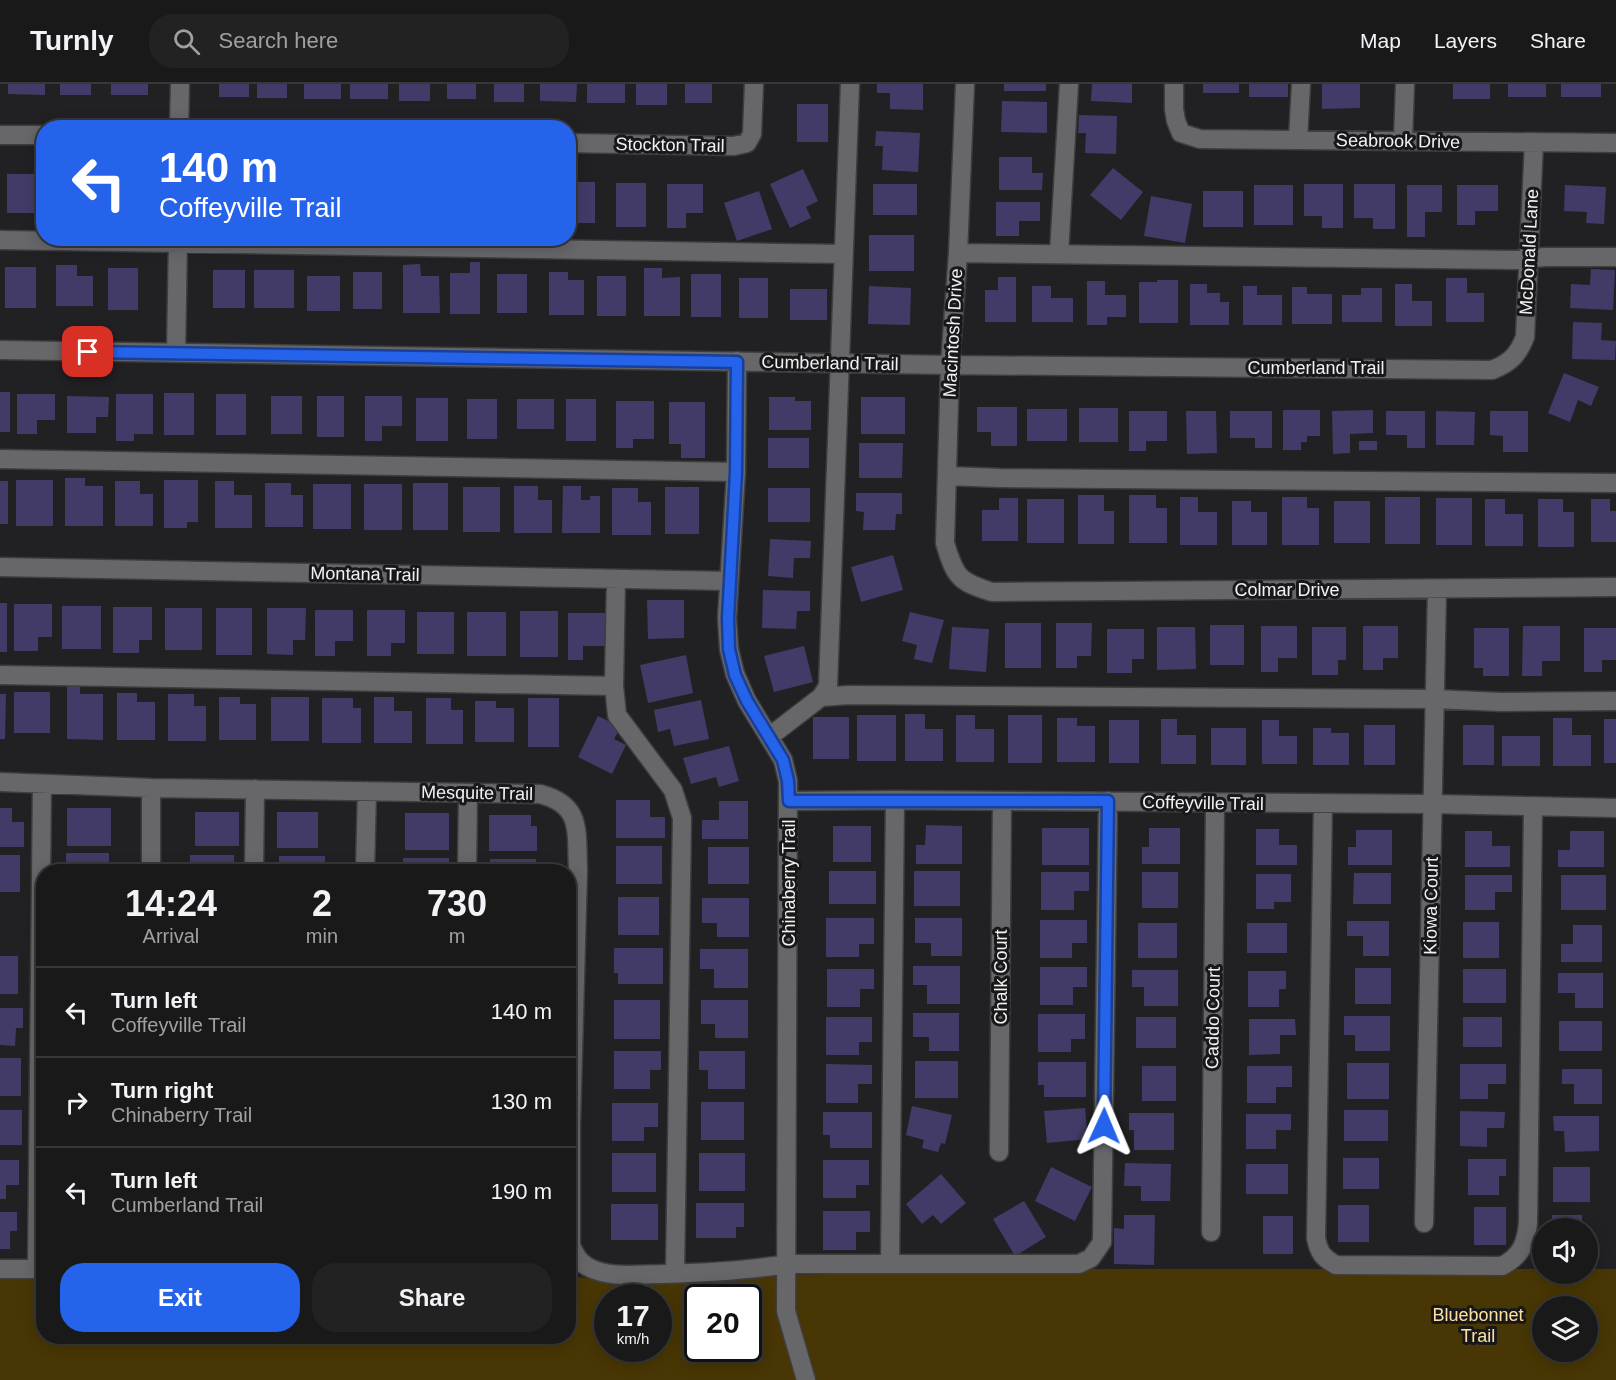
<!DOCTYPE html>
<html lang="en">
<head>
<meta charset="utf-8">
<style>
	:root { --surface:#19191a; --page:#222223; --text:#f1f3f6; --muted:#9fa0a2; --line:#373839; --accent:#2563eb }
	body { margin:0; font-family:Arial,sans-serif; background:var(--page); color:var(--text); height:100vh; display:flex; flex-direction:column; font-size:22px; white-space:nowrap }
	* { box-sizing:border-box; margin:0 }
	p { font-size:20px; color:var(--muted) }
	.icon { flex:none; width:33px; height:33px; fill:none; stroke:currentColor; stroke-width:2; stroke-linecap:round; stroke-linejoin:round }
	.map { position:relative; flex:1; overflow:hidden }
	.panel { position:absolute; left:36px; top:780px; width:540px; height:480px; display:flex; flex-direction:column; background:var(--surface); border-radius:24px; box-shadow:0 3px 15px #0003,0 0 0 2px var(--line) }
	.panel>* { flex:none }
	.banner { position:absolute; left:36px; top:36px; width:540px; height:126px; border-radius:24px; box-shadow:0 3px 15px #0003,0 0 0 2px var(--line); background:#2563eb; color:#fff; overflow:hidden }
	.controls { position:absolute; left:1532px; top:1134px; display:grid; gap:12px }
	.controls a { display:grid; place-items:center; width:66px; height:66px; border-radius:50%; background:var(--surface); box-shadow:0 3px 15px #0003,0 0 0 2px var(--line); font-size:30px }
	.speed { position:absolute; left:594px; top:1200px; display:flex; gap:12px; font-size:30px; font-weight:700; text-align:center }
	.speed>* { display:grid; place-content:center; width:78px; height:78px; border-radius:50%; background:var(--surface); box-shadow:0 3px 15px #0003,0 0 0 2px var(--line); line-height:1 }
	.speed small { font-size:15px; font-weight:400 }
	.speed .limit { border:3px solid #111; border-radius:9px; background:#fff; color:#111 }
	.pin { position:absolute; display:grid; place-items:center; width:51px; height:51px; color:#fff; margin:-26px; border-radius:12px; box-shadow:0 3px 9px #0006 }
	.me { position:absolute; width:66px; margin:-33px; rotate:1deg; stroke-linejoin:round; filter:drop-shadow(0 0 4px #0008) }
	.turn { display:flex; align-items:center; gap:21px; height:126px; padding:0 24px; font-size:27px }
	.turn .icon { width:78px; height:78px; stroke-width:2.5 }
	.turn b { display:block; font-size:42px; line-height:51px }
	.eta { display:flex; justify-content:space-evenly; align-items:center; height:102px; text-align:center }
	.eta b { font-size:36px; font-weight:600; line-height:42px }
	.action { display:flex; gap:12px; margin-top:auto; padding:12px 24px }
	.action a { flex:1; height:69px; border-radius:24px; background:var(--accent); color:#fff; font-size:24px; font-weight:600; line-height:69px; text-align:center }
	.action a+a { background:var(--page); color:var(--text) }
	ul { padding:0; list-style:none }
	li { display:flex; align-items:center; gap:18px; height:90px; padding:0 24px; border-top:2px solid var(--line) }
	li div { flex:1 }
	li b { display:block; font-size:22px }
	li em { font-style:normal }
	header { display:flex; align-items:center; gap:36px; box-sizing:border-box; height:84px; padding:0 30px; background:var(--surface); border-bottom:2px solid var(--line) }
	header strong { font-size:28px }
	nav { display:flex; gap:33px; margin-inline-start:auto; font-size:21px }
	.search { width:420px; height:54px; background:var(--page); display:flex; align-items:center; gap:15px; box-sizing:border-box; padding:0 21px; border-radius:24px; color:var(--muted); font-size:22px }
	.map>svg:first-child { display:block }
	.green { fill:#483604; fill-rule:evenodd }
	.building { fill:#423b67 }
	.lines { fill:none; stroke-linecap:round; stroke-linejoin:round }
	.minor-casing { stroke:#3e3e3f; stroke-width:21 }
	.minor { stroke:#676669; stroke-width:18 }
	.route-casing { stroke:#184099; stroke-width:15 }
	.route { stroke:#2563eb; stroke-width:10 }
	.labels { text-anchor:middle; dominant-baseline:central; stroke-width:6; stroke-linejoin:round; paint-order:stroke }
	.street-label { font-size:18px; fill:#f1f1f2; stroke:#18181a }
	.park-label { font-size:18px; fill:#fbe0a3; stroke:#18181a }
</style>
</head>
<body>
<header>
<strong>Turnly</strong>
<div class="search"><svg class="icon" aria-label="search" viewBox="0 0 24 24"><circle cx="10" cy="10" r="6"/><path d="M15 15l6 6"/></svg>Search here</div>
<nav><a>Map</a><a>Layers</a><a>Share</a></nav>
</header>
<div class="map">
<svg width="1616" height="1296" viewBox="0 0 1616 1296">
	<rect width="100%" height="100%" fill="#212123"/>
	<path class="green" d="M1027,1185H1542V1190H1587V1185H1616V1296H0V1190L43,1189L44,1252H568L569,1192L602,1196ZM608,1214H658V1264H608ZM698,1214H748V1264H698ZM1542,1222H1587V1268H1542Z"/>
	<path class="building" d="M8,0H45V11L8,10Z
		M60,0H91V11H60Z
		M111,0H148V11H111Z
		M219,0H249V13H219Z
		M257,0H287V14H257Z
		M304,0H341V15H304Z
		M350,0H388V15H350Z
		M399,0H430V17H399Z
		M447,0H476V15H447Z
		M494,0H524V18H494Z
		M540,0H577L576,18L540,17Z
		M587,0H625V19H587Z
		M636,0H667V21H636Z
		M685,0H712V19H685Z
		M877,0H923V26L890,25V9H877Z
		M1004,0H1046V7H1004Z
		M1092,0H1132V19L1091,17Z
		M1203,0H1239V9H1203Z
		M1249,0H1288V13H1249Z
		M1322,0H1360V24L1322,25Z
		M1453,0H1490V15H1453Z
		M1508,0H1546V13H1508Z
		M1561,0H1601V13H1561Z
		M1002,17L1047,18V49L1001,48Z
		M797,20H828V58H797Z
		M1079,31L1117,32L1116,70L1085,69L1086,49H1078Z
		M876,47L920,49L918,88L882,86L883,62H875Z
		M999,73H1032V89H1043L1042,106H999Z
		M1113,84L1143,108L1121,136L1090,111Z
		M803,85L818,117L806,123L811,134L790,144L770,100Z
		M7,90H42V129H7Z
		M568,98H595V139H568Z
		M616,99H646V143H616Z
		M667,100H703V129H686V144H667Z
		M873,100H917V131H873Z
		M1304,100H1343V144H1322V132H1304Z
		M1354,100H1395V145H1373V134H1354Z
		M1254,101H1293V141H1254Z
		M1407,101H1442V128H1425V153H1407Z
		M1457,101H1498V127H1475V141H1457Z
		M1565,101L1606,103L1604,140L1586,139L1587,128L1564,127Z
		M759,107L772,145L737,157L724,119Z
		M1203,107H1243V143H1203Z
		M1151,112L1192,120L1185,159L1144,152Z
		M996,118H1040V137H1019V152H996Z
		M869,151H914V187H869Z
		M470,178H480V230H450V189H470Z
		M420,180L421,192H439L440,229H403V181Z
		M56,181H77V192H93V222H56Z
		M5,183H36V224H5Z
		M108,184H138V226H108Z
		M644,184H662V194L680,193V232H644Z
		M1591,185L1615,186L1613,226L1570,224L1571,200L1590,201Z
		M213,186H245V224H213Z
		M254,186H294V224H254Z
		M353,188H382V225H353Z
		M549,188H568V196H584V231H549Z
		M497,190H527V229H497Z
		M691,190H721V233H691Z
		M307,192H340V227H307Z
		M597,192H626V232H597Z
		M998,193H1016V238H985V206H998Z
		M739,194H768V234H739Z
		M1446,194H1467V209H1484V238H1446Z
		M1157,196H1178V239H1139V198H1157Z
		M1087,197H1105V211H1126V233H1107V241H1087Z
		M1190,200H1207V209H1220V218H1229V241H1190Z
		M1395,200H1412V217H1432V242H1395Z
		M869,202L911,204L910,241L868,240Z
		M1032,202H1051V214H1073V238H1032Z
		M1243,202H1257V211H1282V241H1243Z
		M1292,203H1307V210H1332V240H1292Z
		M1361,204H1382V238H1342V211H1361Z
		M790,205H827V236H790Z
		M1573,238L1602,239L1601,256L1616,257L1615,276L1572,275Z
		M1564,289L1599,303L1591,322L1578,316L1570,338L1548,329Z
		M0,308H10V348H0Z
		M164,309H194V351H164Z
		M17,310H55V336H37V350H17Z
		M116,310H153V350H134V357H116Z
		M216,310H246V351H216Z
		M67,312L109,313L108,333H96V349H67Z
		M271,312H302V350H271Z
		M317,312H344V353H317Z
		M365,312H402V342H382V357H365Z
		M769,313H795V317H811V346H769Z
		M861,313H905V350H861Z
		M416,314H448V357H416Z
		M467,315H497V355H467Z
		M517,315H554V345H517Z
		M566,315H596V357H566Z
		M616,317H654V355H633V364H616Z
		M669,318H705V374H681V360H669Z
		M977,323H1017V362H991V348H977Z
		M1079,324H1118V358H1079Z
		M1027,325H1067V357H1027Z
		M1283,326H1320V352H1307V358H1301V366H1283Z
		M1373,326V349L1350,350V369L1333,370L1332,327Z
		M1129,327H1167V357H1146V367H1129Z
		M1186,327H1216L1217,369L1187,370Z
		M1230,327H1272V364H1255V354H1230Z
		M1386,327H1425V364H1407V351H1386Z
		M1436,327L1475,328L1474,361H1436Z
		M1490,327H1528V368H1503V352L1490,351Z
		M768,354H809V384H768Z
		M1359,357H1377V366H1359Z
		M859,359H903L902,394H859Z
		M65,394H85V402H103V442H65Z
		M16,396H53V442H16Z
		M164,396H198V438H187V444H164Z
		M0,397H8V440H0Z
		M115,397H140V410H153V442H115Z
		M215,397H234V411H252V444H215Z
		M265,399H291V411H303V443H265Z
		M413,399H448V446H413Z
		M313,400H351V445H313Z
		M364,400H402V446H364Z
		M514,402H538V416H552V449H514Z
		M563,402H581V416H590V412H600V449H562Z
		M463,403H500V448H463Z
		M665,403H699V450H665Z
		M612,404H638V418H651V451H612Z
		M768,404H810V438H768Z
		M856,409H902V430H896L895,446H863L864,428L856,427Z
		M1078,411H1104V427H1114V460H1078Z
		M1129,411H1156V424H1167V459H1129Z
		M1180,413H1198V428H1217V461H1180Z
		M1282,413H1307V424H1319V461H1282Z
		M1385,413H1420V460H1385Z
		M999,414H1018V457H982V426H999Z
		M1436,414H1472V461H1436Z
		M1027,415H1064V459H1027Z
		M1485,415H1505V430H1523V462H1485Z
		M1538,415H1563V428H1574V463H1538Z
		M1591,415H1610V427H1616V458H1591Z
		M1232,417H1251V428H1267V461H1232Z
		M1334,417H1370V459H1334Z
		M770,455L811,457L810,474H794L793,494L768,492Z
		M893,471L903,506L861,518L851,483Z
		M763,506L810,507V527H797L796,545L762,544Z
		M647,516H684V554L648,555Z
		M0,519H7V568H0Z
		M14,520H52V553H38V567H14Z
		M62,522H101V565H62Z
		M113,523H152V556H139V569H113Z
		M165,524H202V566H165Z
		M216,524H252V571H216Z
		M267,524H306L305,556H293V571L267,570Z
		M315,526H353V557H335V572H315Z
		M367,526H405V559H391V572H367Z
		M520,527H558V573H520Z
		M417,528H454V570H417Z
		M467,528H506V572H467Z
		M910,528L944,536L932,579L914,575L917,561L902,557Z
		M568,529H605V562H583V576H568Z
		M1005,539H1041V584H1005Z
		M1056,539H1092L1091,572H1077V584H1056Z
		M1210,541H1244V581H1210Z
		M1261,542H1297V574H1278V588H1261Z
		M1363,542H1398V574H1383V586H1363Z
		M1523,542H1560V577H1542V592H1522Z
		M952,543L989,545L986,588L949,585Z
		M1157,543H1195L1196,585L1157,586Z
		M1312,543H1346V576H1338V591H1312Z
		M1474,544H1509V592H1483V584H1474Z
		M1584,544H1616V576H1602V588H1584Z
		M1107,545H1144V575H1132V589H1107Z
		M804,562L813,598L774,608L764,572Z
		M686,571L693,609L648,619L640,581Z
		M67,596H71V602H80V610H103V656L67,655Z
		M14,608H50V649H14Z
		M117,609H137V618H155V656H117Z
		M0,610H6L5,655H0Z
		M168,610H194V622H206V657H168Z
		M219,613H240V620H256V656H219Z
		M271,613H309V657H271Z
		M374,613H394V627H412V659H374Z
		M322,614H353V624H361V659H322Z
		M426,614H451V626H463V660H426Z
		M528,614H559V663H528Z
		M701,616L709,655L674,662L670,645L658,648L654,626Z
		M475,617H496V624H514V658H475Z
		M905,630H925V645H943V677H905Z
		M857,631H896V677H857Z
		M956,631H975V645H994V678H956Z
		M1008,631H1042V679H1008Z
		M598,632L621,643L614,655L626,661L612,690L578,673Z
		M813,633H849V675H813Z
		M1057,634H1077V642H1095V678H1057Z
		M1553,634H1572V651H1591V682H1553Z
		M1161,635H1177V651H1196V680H1161Z
		M1604,635H1616V679H1604Z
		M1109,636H1139V679H1109Z
		M1262,636H1279V652H1297V680H1262Z
		M1364,641H1395V681H1364Z
		M1463,641H1494V681H1463Z
		M1211,644H1246V681H1211Z
		M1313,644H1331V649H1349V681H1313Z
		M1502,652H1540V682H1502Z
		M729,662L739,697L719,703L716,693L691,700L683,674Z
		M616,716H650V733H665V754H616Z
		M719,717H748V755H702V736H719Z
		M0,724H12V738H24V763H0Z
		M67,724H111V762H67Z
		M195,728H239V762H195Z
		M277,728H318V764H277Z
		M405,729H449V766H405Z
		M489,731H531V742H537V767H489Z
		M926,741L962,742V780H916V761H925Z
		M833,742H871V778H833Z
		M1042,744H1089V781H1042Z
		M1149,744H1180V780H1142V763H1149Z
		M1256,745H1279V761H1297V781H1256Z
		M1356,746H1392V781H1348V763H1356Z
		M1465,747H1492V762H1510V783H1465Z
		M1570,747H1604V783H1558V766H1570Z
		M616,762H662V800H616Z
		M708,763H749V800H708Z
		M66,769H109V788H66Z
		M0,771H20V808H0Z
		M190,771H234V788H190Z
		M279,772H325V788H279Z
		M403,774H449V788H403Z
		M490,775H536V788H490Z
		M829,787H876V820H829Z
		M914,787H960V822H914Z
		M1041,788H1089V807H1074V826H1041Z
		M1142,788H1178V824H1142Z
		M1354,789H1391V820H1353Z
		M1256,790H1291V818H1274V825H1256Z
		M1465,791H1512V808H1495V826H1465Z
		M1561,791H1606V826H1561Z
		M618,813H659V851H618Z
		M702,814H749V853H717V839H702Z
		M826,834H874V860H859V873H826Z
		M915,834H962V872H931V859H915Z
		M1040,836H1087V859H1072V874H1040Z
		M1347,837H1389V872H1363V852H1347Z
		M1463,838H1499V874H1463Z
		M1138,839H1177V874H1138Z
		M1247,839H1287V869H1247Z
		M1573,841H1602V878H1561V860H1573Z
		M614,864H663V900H618V889H614Z
		M700,865H748V904H714V885H700Z
		M0,872H18V910H0Z
		M913,882H960V920H927V901H913Z
		M1040,883H1087V903H1073V921H1040Z
		M1355,884H1391V920H1355Z
		M827,885H874V905H860V923H827Z
		M1463,885H1506V919H1463Z
		M1132,886H1178V922H1144V903H1132Z
		M1248,887H1286V905H1279V923H1248Z
		M1558,889H1603V924H1575V909H1558Z
		M614,916H660V955H614Z
		M701,916H748V954H715V940H701Z
		M0,924H23V944H16L15,962L0,961Z
		M913,929H959V967H929V953H913Z
		M1038,930H1085V955H1071V968H1038Z
		M1344,932H1390V967H1355V951H1344Z
		M826,933H872V958H859V971H826Z
		M1136,933H1176V964H1136Z
		M1463,933H1502V963H1463Z
		M1249,935H1295L1296,951H1280V970L1249,971Z
		M1559,937H1602V967H1559Z
		M614,967H661V986H650V1005H614Z
		M699,967H745V1005H708V986H699Z
		M0,974H21V1012H0Z
		M915,977H958V1014H915Z
		M1038,978H1086V1013H1044V1001H1038Z
		M1347,979H1389V1015H1347Z
		M826,980L872,981V1000H858V1019H826Z
		M1460,980H1506V1000H1488V1015H1460Z
		M1142,982H1176V1017H1142Z
		M1247,982H1292V1003H1276V1019H1247Z
		M1562,985H1602V1020H1574V1000H1562Z
		M701,1018H744V1056H701Z
		M612,1019H658V1043H644V1057H612Z
		M912,1022L952,1031L945,1060L941,1059L938,1068L922,1064L924,1056L906,1051Z
		M1085,1024L1088,1055L1047,1059L1044,1027Z
		M0,1026H22V1061H0Z
		M1344,1026H1388V1057H1344Z
		M1460,1027L1505,1028L1504,1044H1487V1063L1460,1062Z
		M823,1028H872V1064H830V1051H823Z
		M1129,1029H1174V1066H1134V1046H1129Z
		M1246,1030H1291V1046H1276V1065H1246Z
		M1553,1032H1599V1067L1565,1068L1564,1047H1554Z
		M612,1069H656V1108H612Z
		M699,1069H745V1107H699Z
		M1343,1074H1379V1105H1343Z
		M1468,1075H1506V1092H1499V1111H1468Z
		M0,1076H19V1101H6V1115H0Z
		M823,1076H869V1101H856V1114H823Z
		M1125,1079L1171,1080L1170,1117H1141V1102H1124Z
		M1246,1080H1288V1110H1246Z
		M1051,1083L1092,1103L1075,1137L1035,1117Z
		M1553,1083H1590V1118H1553Z
		M941,1090L966,1119L941,1140L933,1131L922,1140L906,1120Z
		M1024,1117L1046,1153L1015,1172L993,1135Z
		M696,1119H744V1143H736V1154H696Z
		M611,1120H658V1156H611Z
		M1338,1121H1369V1158H1338Z
		M1474,1123H1506V1161H1474Z
		M823,1127H870V1148H856V1166H823Z
		M0,1128H17V1147H10V1165H0Z
		M1124,1131H1155L1154,1181L1114,1180V1144L1124,1145Z
		M1552,1131H1582V1144H1552Z
		M1263,1132H1293V1170H1263Z"/>
	<g class="lines">
		<defs>
			<path id="minor" d="M965,0L958,169L950,281L945,459C955,493 959,498 992,508L1616,503
				M1174,0V25L1176,37L1181,49L1200,55L1616,59
				M179,44L180,0
				M0,51H44
				M1298,56L1301,0
				M1403,57L1405,0
				M568,59L734,62L747,59L752,50L754,0
				M0,156L843,170
				M958,169L1514,176L1545,173H1616
				M1059,170L1069,0
				M0,266L950,281L1492,286C1510,279 1518,271 1525,253L1534,58
				M176,269L178,154
				M737,277L736,388L727,534L729,565L735,590L747,617L783,676L788,697L786,1227L806,1296
				M0,375L736,388
				M948,392L1000,394L1616,399
				M0,483L729,497
				M616,495L614,602L617,631L673,706L682,734L675,1189
				M0,591L614,602
				M821,613L849,611L1434,615L1501,618L1616,617
				M769,653L821,613L828,602L850,0
				M0,698L151,704L540,710C583,721 576,748 578,785L571,1041V1162C576,1172 579,1178 588,1183C610,1195 638,1190 662,1190C704,1189 745,1187 787,1180H1079L1091,1174L1102,1158L1108,717
				M151,704V788
				M789,717L895,716L1433,720L1616,724
				M1323,720L1316,1154C1319,1169 1323,1174 1336,1181L1502,1182C1521,1172 1526,1160 1528,1139L1533,722
				M254,788L255,705
				M365,788L367,707
				M467,788L468,709
				M999,1068L1002,718
				M1424,1139L1437,505
				M1211,1148L1215,720
				M890,1180L895,716
				M0,1185H44
				M37,1185L42,700"/>
		</defs>
		<use href="#minor" class="minor-casing"/>
		<use href="#minor" class="minor"/>
	</g>
	<g class="lines">
		<defs>
			<path id="route" d="M88,268L737,278L736,388L728,534L729,565L735,591L747,617L783,676L788,697L789,717H1108L1104,1042"/>
		</defs>
		<use href="#route" class="route-casing"/>
		<use href="#route" class="route"/>
	</g>
	<g class="labels">
		<g class="street-label">
			<text transform="translate(1398 57) rotate(1)">Seabrook Drive</text>
			<text transform="translate(670 61) rotate(1)">Stockton Trail</text>
			<text transform="translate(1529 168) rotate(-87)">McDonald Lane</text>
			<text transform="translate(953 249) rotate(-87)">Macintosh Drive</text>
			<text transform="translate(830 279) rotate(1)">Cumberland Trail</text>
			<text x="1316" y="284">Cumberland Trail</text>
			<text transform="translate(365 490) rotate(1)">Montana Trail</text>
			<text x="1287" y="506">Colmar Drive</text>
			<text transform="translate(477 709) rotate(1)">Mesquite Trail</text>
			<text transform="translate(1203 719) rotate(1)">Coffeyville Trail</text>
			<text transform="translate(789 799) rotate(-90)">Chinaberry Trail</text>
			<text transform="translate(1431 822) rotate(-89)">Kiowa Court</text>
			<text transform="translate(1001 893) rotate(-90)">Chalk Court</text>
			<text transform="translate(1213 934) rotate(-89)">Caddo Court</text>
		</g>
		<g class="park-label">
			<text x="1478" y="1231">Bluebonnet<tspan x="1478" dy="21">Trail</tspan></text>
		</g>
	</g>
</svg>
<div class="controls">
<a><svg class="icon" aria-label="sound" viewBox="0 0 24 24"><path d="M4 9h4l5-4v14l-5-4H4zM17 9q2 3 0 6"/></svg></a>
<a><svg class="icon" aria-label="layers" viewBox="0 0 24 24"><path d="M12 4l9 5-9 5-9-5zM3 14l9 5 9-5"/></svg></a>
</div>
<div class="speed"><div>17<small>km/h</small></div><div class="limit">20</div></div>
<div class="pin" style="left:88px;top:268px;background:#d93025"><svg class="icon" aria-label="arrive" viewBox="0 0 24 24"><path d="M6 21V4h12l-3 4 3 4H6"/></svg></div>
<svg class="me" style="left:1104px;top:1042px" viewBox="-20 -20 40 40"><path d="M0-17L14 15 0 8-14 15z" fill="#2563eb" stroke="#fff" stroke-width="4"/></svg>
<div class="banner">
<div class="turn"><svg class="icon" aria-label="left" viewBox="0 0 24 24"><path d="M17 20v-9H6M10 6l-5 5 5 5"/></svg><div><b>140 m</b>Coffeyville Trail</div></div>
</div>
<section class="panel">
<div class="eta">
<div><b>14:24</b><p>Arrival</p></div>
<div><b>2</b><p>min</p></div>
<div><b>730</b><p>m</p></div>
</div>
<ul>
<li><svg class="icon" aria-label="left" viewBox="0 0 24 24"><path d="M17 20v-9H6M10 6l-5 5 5 5"/></svg><div><b>Turn left</b><p>Coffeyville Trail</p></div><em>140 m</em></li>
<li><svg class="icon" aria-label="right" viewBox="0 0 24 24"><path d="M7 20v-9h11M14 6l5 5-5 5"/></svg><div><b>Turn right</b><p>Chinaberry Trail</p></div><em>130 m</em></li>
<li><svg class="icon" aria-label="left" viewBox="0 0 24 24"><path d="M17 20v-9H6M10 6l-5 5 5 5"/></svg><div><b>Turn left</b><p>Cumberland Trail</p></div><em>190 m</em></li>
</ul>
<div class="action"><a>Exit</a><a>Share</a></div>
</section>
</div>
</body>
</html>
